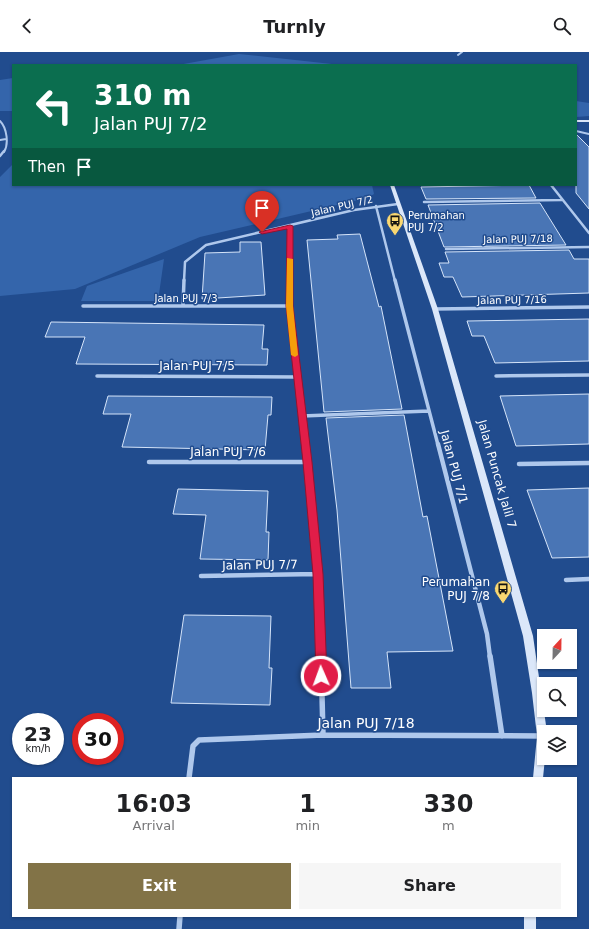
<!DOCTYPE html>
<html lang="en">
<head>
<meta charset="utf-8">
<style>
	:root { --surface:#fff; --page:#f6f6f6; --text:#202124; --muted:#757577; --accent:#827347 }
	body { margin:0; font-family:"DejaVu Sans",sans-serif; background:var(--page); color:var(--text); height:100vh; display:flex; flex-direction:column; font-size:15px; white-space:nowrap }
	* { box-sizing:border-box; margin:0 }
	p { font-size:13px; color:var(--muted) }
	.icon { flex:none; width:22px; height:22px; fill:none; stroke:currentColor; stroke-width:2; stroke-linecap:round; stroke-linejoin:round }
	.map { position:relative; flex:1; overflow:hidden }
	.sheet { position:absolute; left:12px; top:725px; width:565px; height:140px; display:flex; flex-direction:column; background:var(--surface); border-radius:0px; box-shadow:0 1px 3px #0004 }
	.sheet>* { flex:none }
	.hud { position:absolute; left:12px; top:12px; width:565px; height:122px; border-radius:0px; box-shadow:0 1px 3px #0004; background:#0b6e4f; color:#fff; overflow:hidden }
	.needle { width:26px; rotate:22deg }
	.fabs { position:absolute; left:537px; top:577px; display:grid; gap:8px }
	.fabs a { display:grid; place-items:center; width:40px; height:40px; border-radius:0px; background:var(--surface); box-shadow:0 1px 3px #0004; font-size:20px }
	.speed { position:absolute; left:12px; top:661px; display:flex; gap:8px; font-size:20px; font-weight:700; text-align:center }
	.speed>* { display:grid; place-content:center; width:52px; height:52px; border-radius:50%; background:var(--surface); box-shadow:0 1px 3px #0004; line-height:1 }
	.speed small { font-size:10px; font-weight:400 }
	.speed .limit { border:6px solid #d22; background:#fff; color:#111 }
	.pin { position:absolute; display:grid; place-items:center; width:34px; height:34px; color:#fff; margin:-41px -17px; border-radius:50% 50% 50% 0; rotate:-45deg; box-shadow:0 0 4px #0007 }
	.pin .icon { rotate:45deg }
	.me { position:absolute; width:44px; margin:-22px; rotate:358deg; stroke-linejoin:round; filter:drop-shadow(0 0 3px #0008) }
	.turn { display:flex; align-items:center; gap:14px; height:84px; padding:0 16px; font-size:18px }
	.turn .icon { width:52px; height:52px; stroke-width:2.5 }
	.turn b { display:block; font-size:28px; line-height:34px }
	.then { display:flex; align-items:center; height:38px; padding:0 16px; background:#0003; gap:8px; font-size:15px }
	.eta { display:flex; justify-content:space-evenly; align-items:center; height:68px; text-align:center }
	.eta b { font-size:24px; font-weight:800; line-height:28px }
	.cta { display:flex; gap:8px; margin-top:auto; padding:8px 16px }
	.cta a { flex:1; height:46px; border-radius:0px; background:var(--accent); color:#fff; font-size:16px; font-weight:800; line-height:46px; text-align:center }
	.cta a+a { background:var(--page); color:var(--text) }
	header { display:flex; justify-content:space-between; align-items:center; height:52px; padding:0 16px; background:var(--surface); font-size:18px; font-weight:800 }
	.map>svg:first-child { display:block }
	.green { fill:#3465ab }
	.building { fill:#4975b5; stroke:#d5e4f9 }
	.lines { fill:none; stroke-linecap:round; stroke-linejoin:round }
	.street-far4 { stroke:#afc8ec; stroke-width:2 }
	.street-far3 { stroke:#afc8ec; stroke-width:2.5 }
	.street-far2 { stroke:#afc8ec; stroke-width:3.5 }
	.street-far1 { stroke:#afc8ec; stroke-width:4.5 }
	.street { stroke:#afc8ec; stroke-width:5.5 }
	.secondary { fill:#dbe7f9; fill-rule:evenodd }
	.route { fill:#e11d48; stroke:#92132f }
	.slow { fill:#f59e0b }
	.labels { text-anchor:middle; dominant-baseline:central; stroke-width:3; stroke-linejoin:round; paint-order:stroke }
	.far-street-label { font-size:10px; fill:#fff; stroke:#214c8e }
	.far-poi-label { font-size:10px; fill:#fff; stroke:#214c8e; text-anchor:start }
	.street-label { font-size:12px; fill:#fff; stroke:#214c8e }
	.poi-label { font-size:12px; fill:#fff; stroke:#214c8e; text-anchor:end }
	.near-street-label { font-size:14px; fill:#fff; stroke:#214c8e }
</style>
</head>
<body>
<header><svg class="icon" aria-label="back" viewBox="0 0 24 24"><path d="M15 5l-7 7 7 7"/></svg>Turnly<svg class="icon" aria-label="search" viewBox="0 0 24 24"><circle cx="10" cy="10" r="6"/><path d="M15 15l6 6"/></svg></header>
<div class="map">
<svg width="589" height="877" viewBox="0 0 589 877">
	<rect width="100%" height="100%" fill="#214c8e"/>
	<path class="green" d="M239,2L341,13H178Z
		M13,26V59H0V28Z
		M576,49L589,51V64L576,65Z
		M13,112V133H372L374,142L367,146L200,185L75,237L0,244V125Z
		M164,207L158,249H81L87,234Z"/>
	<path class="building" d="M576,82L589,95V157L576,141Z
		M529,133L536,146L426,147L421,135Z
		M540,151L566,193L444,195L428,153Z
		M360,182L379,255L381,254L402,357L324,360L307,188L338,187L337,183Z
		M240,190H261L265,243L202,247L205,201L240,200Z
		M569,198L574,207H589V241L462,245L453,225H444L439,211H449L445,200Z
		M589,267V309L495,311L484,284H472L467,269Z
		M51,270L264,273L262,297H268L267,313L76,312L85,285H45Z
		M589,342V392L516,394L500,344Z
		M108,344L272,345L271,363H268L265,398L122,395L131,362H103Z
		M404,363L423,465L427,464L453,599L387,600L391,636H351L337,458L326,366Z
		M589,436V505L552,506L527,438Z
		M178,437L268,439L266,480H269L268,508L200,507L206,463L173,462Z
		M184,563L271,564L269,616H272L270,653L171,651Z"/>
	<g class="lines">
		<path class="street-far4" d="M458,3L462,0
			M0,69C7,76 9,92 4,100
			M576,79L589,82
			M0,88L6,87"/>
		<path class="street-far3" d="M0,104L4,99
			M551,133L589,181
			M424,150L562,148
			M376,154L395,229
			M446,197L589,195
			M184,229L185,210L206,193L354,158L398,152
			M289,229L290,174"/>
		<path class="street-far2" d="M289,228V254L306,393
			M395,228L438,393
			M83,254H289
			M183,254L184,228
			M435,257L589,255
			M97,324L297,325
			M496,324L589,323
			M302,364L429,359"/>
		<path class="street-far1" d="M306,392L318,522L321,605
			M438,392L487,582L490,605
			M149,410H308
			M519,412L589,411
			M201,524L318,522
			M566,528L589,527"/>
		<path class="street" d="M321,604L323,683
			M490,604L502,684
			M189,726L193,694L199,688L323,683L542,684
			M179,877L180,864"/>
		<path class="secondary" d="M576,68H589V70H576Z
			M390,133H394L438,257L533,584L547,680H544V706H545L543,726H533L537,684L532,641L523,584L432,257Z
			M524,864H536V877H524Z"/>
	</g>
	<path class="route" d="M290,173L293,174V254L312,410L323,522L327,624L325,628L321,629L317,628L316,624L313,522L303,410L286,254L287,177L262,182L259,180Z"/>
	<path class="slow" d="M287,206L293,207V254L298,303L295,305L291,303L286,254Z"/>
	<defs>
		<symbol id="bus-pin" viewBox="-11 -11 22 30"><path d="M0 17L-7.5 6A9.5 9.5 0 1 1 7.5 6Z" fill="#f9d771" stroke="#214c8e"/><path d="M-5-6H5V4H4V6H2V4H-2V6H-4V4H-5ZM-3.5-4V0h7V-4ZM-3.5 1.2v1.5H-2V1.2ZM2 1.2v1.5H3.5V1.2Z" fill="#111"/></symbol>
	</defs>
	<g fill-rule="evenodd">
		<use href="#bus-pin" x="385" y="159" width="20" height="27"/>
		<use href="#bus-pin" x="493" y="527" width="20" height="27"/>
	</g>
	<g class="labels">
		<g class="far-street-label">
			<text transform="translate(342 154) rotate(-13)">Jalan PUJ 7/2</text>
			<text transform="translate(518 187) rotate(-1)">Jalan PUJ 7/18</text>
			<text x="186" y="246">Jalan PUJ 7/3</text>
			<text transform="translate(512 248) rotate(-1)">Jalan PUJ 7/16</text>
		</g>
		<g class="far-poi-label">
			<text x="408" y="163">Perumahan<tspan x="408" dy="12">PUJ 7/2</tspan></text>
		</g>
		<g class="street-label">
			<text x="197" y="314">Jalan PUJ 7/5</text>
			<text x="228" y="400">Jalan PUJ 7/6</text>
			<text transform="translate(454 415) rotate(75)">Jalan PUJ 7/1</text>
			<text transform="translate(497 422) rotate(74)">Jalan Puncak Jalil 7</text>
			<text transform="translate(260 513) rotate(-1)">Jalan PUJ 7/7</text>
		</g>
		<g class="poi-label">
			<text x="490" y="530">Perumahan<tspan x="490" dy="14">PUJ 7/8</tspan></text>
		</g>
		<g class="near-street-label">
			<text x="366" y="671">Jalan PUJ 7/18</text>
		</g>
	</g>
</svg>
<div class="fabs">
<a><svg class="needle" viewBox="-14 -14 28 28"><path d="M0-13l5 13h-10z" fill="#e53935"/><path d="M0 13l5-13h-10z" fill="#757577"/></svg></a>
<a><svg class="icon" aria-label="search" viewBox="0 0 24 24"><circle cx="10" cy="10" r="6"/><path d="M15 15l6 6"/></svg></a>
<a><svg class="icon" aria-label="layers" viewBox="0 0 24 24"><path d="M12 4l9 5-9 5-9-5zM3 14l9 5 9-5"/></svg></a>
</div>
<div class="speed"><div>23<small>km/h</small></div><div class="limit">30</div></div>
<div class="pin" style="left:262px;top:180px;background:#d93025"><svg class="icon" aria-label="arrive" viewBox="0 0 24 24"><path d="M6 21V4h12l-3 4 3 4H6"/></svg></div>
<svg class="me" style="left:321px;top:624px" viewBox="-20 -20 40 40"><circle r="17" fill="#e11d48" stroke="#fff" stroke-width="3"/><path d="M0-11L8 9 0 5-8 9z" fill="#fff"/></svg>
<div class="hud">
<div class="turn"><svg class="icon" aria-label="left" viewBox="0 0 24 24"><path d="M17 20v-9H6M10 6l-5 5 5 5"/></svg><div><b>310 m</b>Jalan PUJ 7/2</div></div>
<div class="then">Then<svg class="icon" aria-label="arrive" viewBox="0 0 24 24"><path d="M6 21V4h12l-3 4 3 4H6"/></svg></div>
</div>
<section class="sheet">
<div class="eta">
<div><b>16:03</b><p>Arrival</p></div>
<div><b>1</b><p>min</p></div>
<div><b>330</b><p>m</p></div>
</div>
<div class="cta"><a>Exit</a><a>Share</a></div>
</section>
</div>
</body>
</html>
